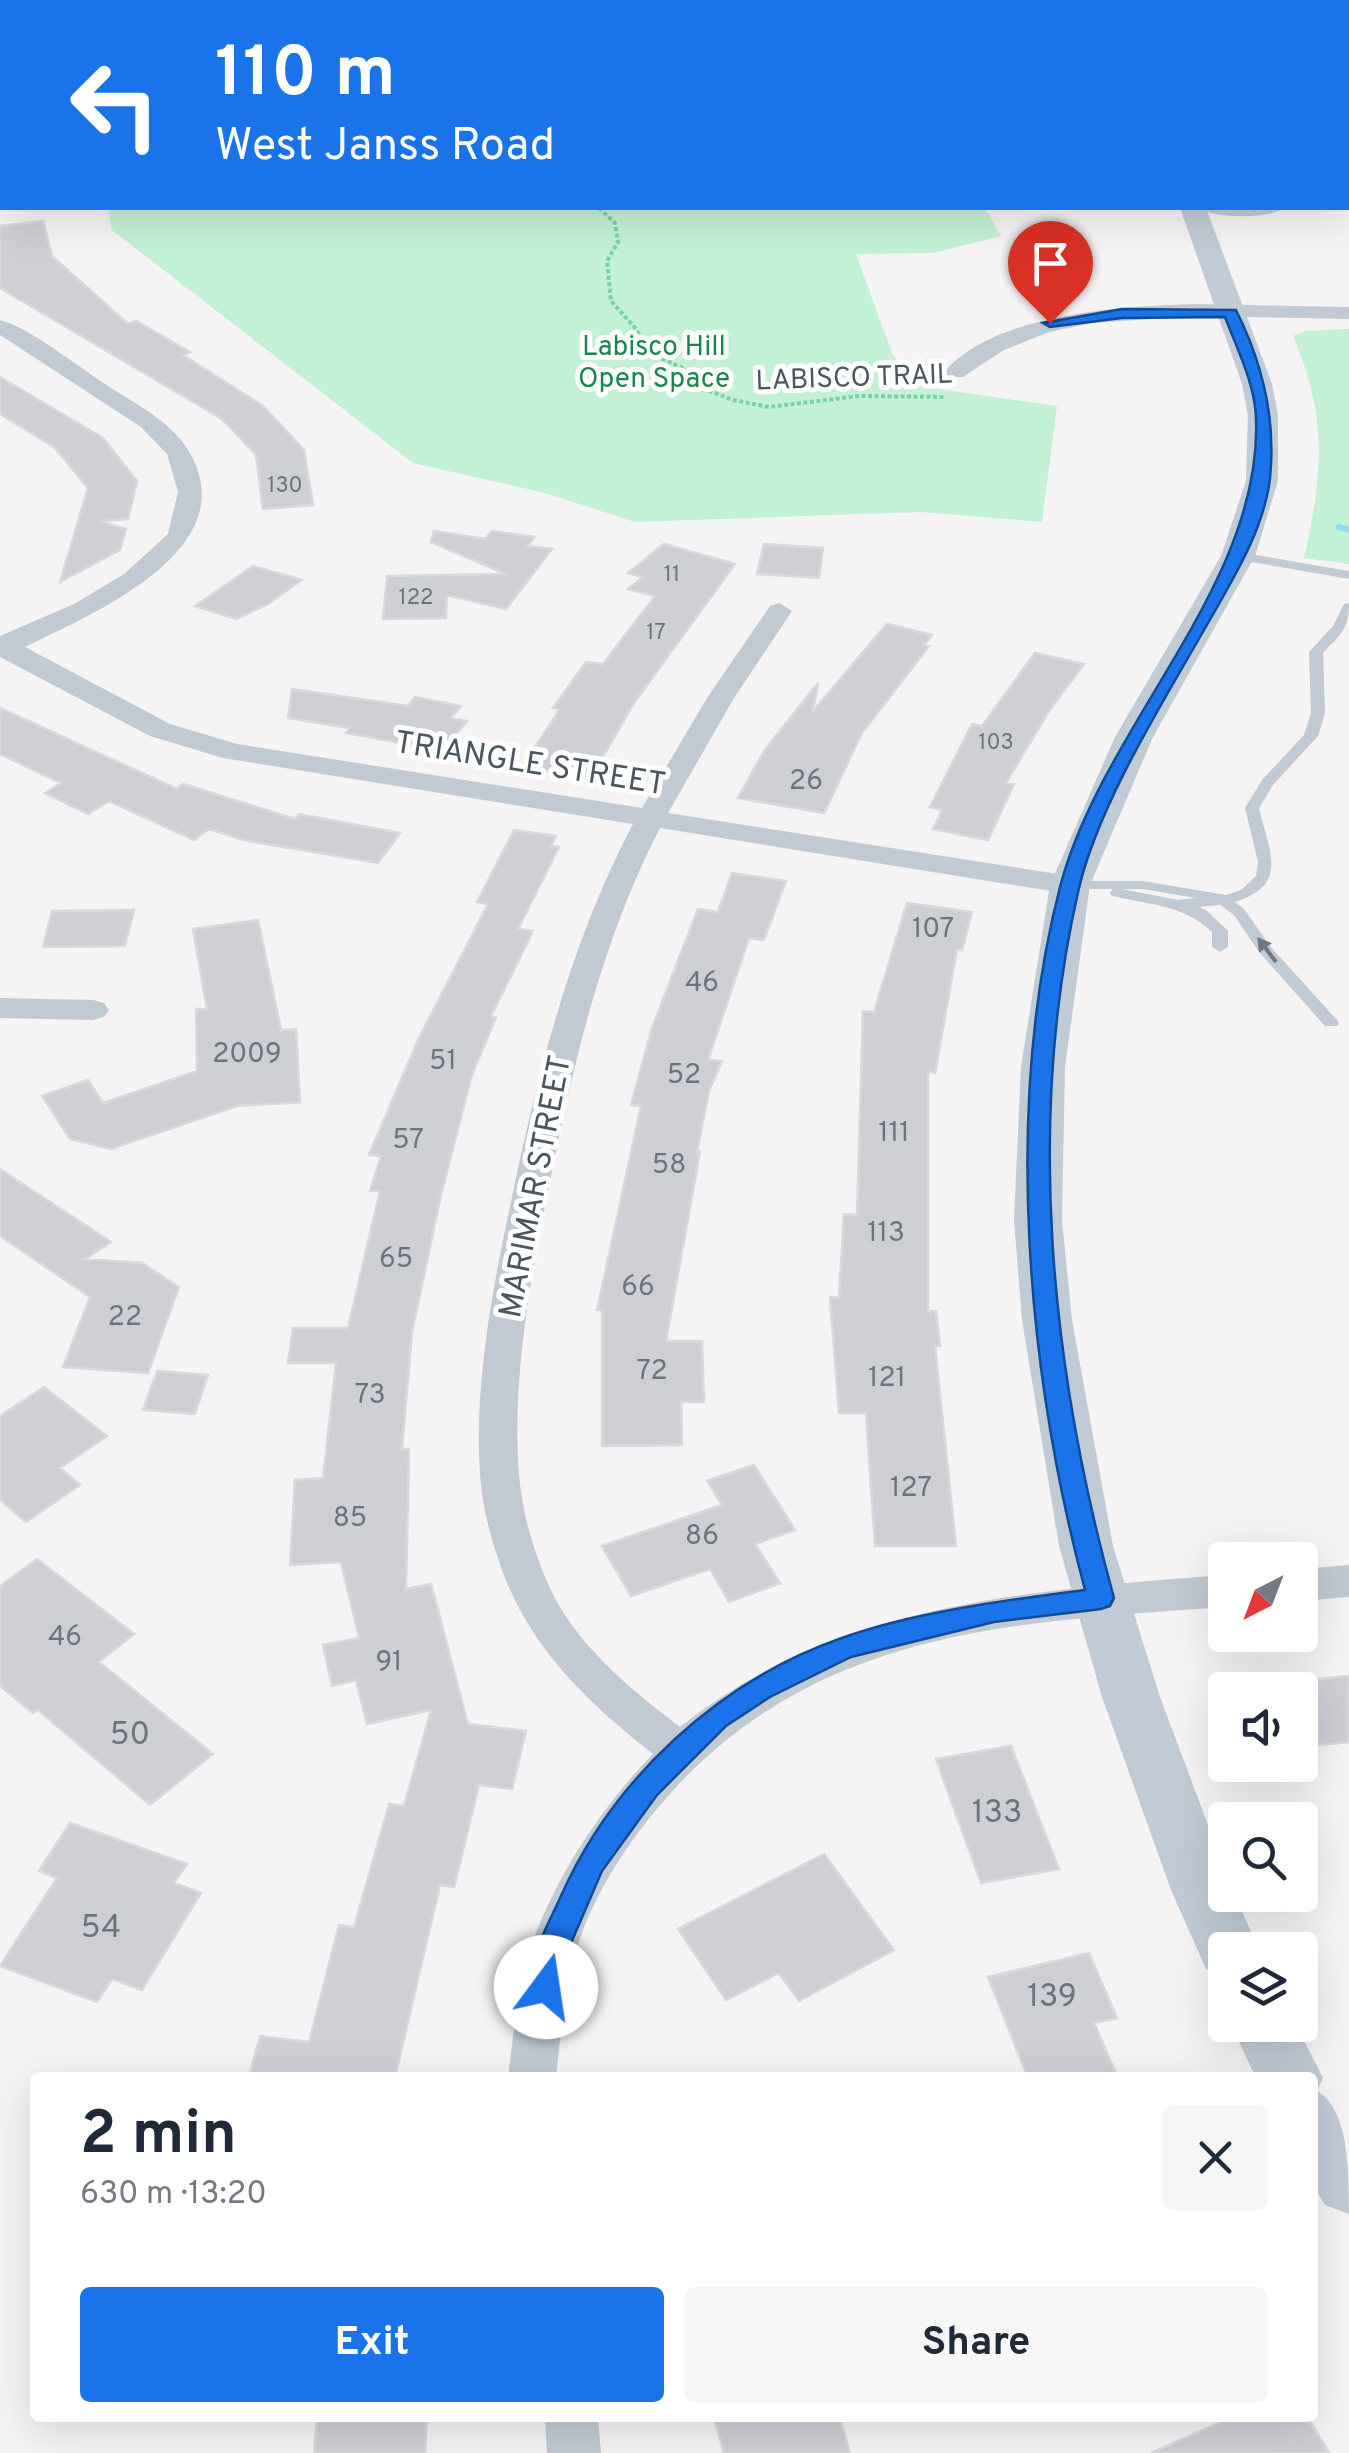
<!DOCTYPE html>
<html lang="en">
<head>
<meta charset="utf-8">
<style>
	:root { --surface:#fff; --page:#f6f6f7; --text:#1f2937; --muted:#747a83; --accent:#1a73e8 }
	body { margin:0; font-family:Overpass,sans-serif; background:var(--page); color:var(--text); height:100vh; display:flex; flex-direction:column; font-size:38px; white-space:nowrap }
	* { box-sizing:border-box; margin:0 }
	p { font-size:32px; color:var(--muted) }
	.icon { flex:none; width:55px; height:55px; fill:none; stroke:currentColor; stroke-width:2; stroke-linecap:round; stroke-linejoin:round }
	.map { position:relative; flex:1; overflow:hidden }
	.sheet { position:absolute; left:30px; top:2072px; width:1288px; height:350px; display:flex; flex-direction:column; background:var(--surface); border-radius:10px; box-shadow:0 10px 40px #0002 }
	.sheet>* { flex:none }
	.guide { position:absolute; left:0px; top:0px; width:1350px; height:210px; box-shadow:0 10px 40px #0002; background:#1a73e8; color:#fff; overflow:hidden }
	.needle { width:65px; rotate:222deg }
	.tools { position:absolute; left:1208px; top:1542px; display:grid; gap:20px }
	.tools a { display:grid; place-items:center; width:110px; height:110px; border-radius:10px; background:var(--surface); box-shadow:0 10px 40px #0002; font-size:50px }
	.pin { position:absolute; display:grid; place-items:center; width:85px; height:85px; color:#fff; margin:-102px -42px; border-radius:50% 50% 50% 0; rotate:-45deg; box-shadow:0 0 10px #0007 }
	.pin .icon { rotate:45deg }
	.me { position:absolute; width:110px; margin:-55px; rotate:14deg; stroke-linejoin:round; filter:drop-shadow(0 0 8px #0008) }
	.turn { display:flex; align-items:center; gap:35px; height:210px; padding:0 50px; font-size:45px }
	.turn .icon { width:130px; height:130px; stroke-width:2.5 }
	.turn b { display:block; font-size:70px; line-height:85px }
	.round { display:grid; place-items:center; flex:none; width:105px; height:105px; border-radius:10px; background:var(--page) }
	.head { display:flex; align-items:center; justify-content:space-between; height:170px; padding:0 50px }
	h1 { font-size:60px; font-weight:700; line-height:75px }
	.primary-button { display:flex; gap:20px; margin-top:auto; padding:20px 50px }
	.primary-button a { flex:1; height:115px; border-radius:10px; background:var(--accent); color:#fff; font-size:40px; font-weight:700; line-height:115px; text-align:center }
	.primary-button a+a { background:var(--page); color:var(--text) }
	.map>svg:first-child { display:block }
	.green { fill:#c3f1d5 }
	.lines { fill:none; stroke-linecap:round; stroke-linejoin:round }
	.stream { fill:#90daee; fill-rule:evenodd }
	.building { fill:#cdcfd5; stroke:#d7d9de; stroke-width:2.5 }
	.path { stroke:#7ad0a6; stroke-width:4; stroke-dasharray:4 2.5; stroke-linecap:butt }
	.service { fill:#c1cad2; fill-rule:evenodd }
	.minor { fill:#c1cad2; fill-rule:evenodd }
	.secondary { fill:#c1cbd6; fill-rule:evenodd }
	.oneway { fill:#6e7983 }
	.route { fill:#1a73e8; stroke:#114b97; stroke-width:2.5 }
	.labels { text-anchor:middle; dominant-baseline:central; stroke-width:10; stroke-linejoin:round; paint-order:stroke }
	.far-number-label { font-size:22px; fill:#6b747e }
	.far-park-label { font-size:28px; fill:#17864f; stroke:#fff }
	.far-street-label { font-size:28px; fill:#4a5661; stroke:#fff }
	.number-label { font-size:28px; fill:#6b747e }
	.street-label { font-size:32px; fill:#4a5661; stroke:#fff }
	.near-number-label { font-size:32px; fill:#6b747e }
</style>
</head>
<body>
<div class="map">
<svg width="1349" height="2453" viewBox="0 0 1349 2453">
	<rect width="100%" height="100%" fill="#f5f3f3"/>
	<path class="green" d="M34,0H687L692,2H36Z
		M108,208H985L1001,236L933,253L856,254L892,353L911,385L1057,406L1042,522L921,512L635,522L545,493L413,463L112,230Z
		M1349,329V564L1304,558C1323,473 1328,417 1293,336L1305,331Z"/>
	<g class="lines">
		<path class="stream" d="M1339,524L1349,527V533L1336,529V525Z"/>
	</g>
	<path class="building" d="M43,221L52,256L128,324L136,321L190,352L183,355L263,406L304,450L313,505L263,509L256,455L222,419L0,288V226Z
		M0,377L103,438L137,481L128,519L100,521L126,529L120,550L60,582L88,488L54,447L0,414Z
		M434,531L485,539L492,531L534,537L528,546L552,549L506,609L447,595L446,618L383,619L387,576L506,574L431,542Z
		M664,544L735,564L634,703L590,779L522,767L560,709L553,708L586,662L603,664L655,596L628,589L643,577L628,573Z
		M764,544L823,548L819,578L757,574Z
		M253,566L302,580L268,604L236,619L195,606Z
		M887,624L932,635L924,645L929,646L862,733L824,813L738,798L764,751L818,683L813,711Z
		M1035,653L1084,664L1049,711L1006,783L1014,784L988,840L933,829L942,810L930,807L972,724L982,726Z
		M292,689L408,706L415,697L461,706L451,718L467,721L443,751L346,733L350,728L288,718Z
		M0,708L177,789L183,784L295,819L299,814L400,833L378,863L243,840L209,829L194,840L109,801L88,814L45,793L61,783L0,754Z
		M514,830L556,836L551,846L559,847L518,929L533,931L491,1016L496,1017L472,1075L441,1195L412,1332L402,1449H409L406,1589L431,1584L468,1724L526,1731L512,1789L479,1785L454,1887L440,1885L395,2078H249L260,2036L309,2042L339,1925L354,1927L389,1804L404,1806L431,1710L367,1724L356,1680L332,1686L323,1645L359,1638L341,1562L290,1565L295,1480L323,1478L336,1363H288L293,1328H348L380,1191H370L381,1156L369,1155L418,1040L488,904L477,902Z
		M732,873L786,881L764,940L749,938L708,1060L722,1061L709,1091L697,1152H700L666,1341H702L704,1402H681L682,1445L602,1446V1310H597L641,1106L631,1105L652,1028L698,909L718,912Z
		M907,903L972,912L962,950L957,949L935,1073L928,1072V1311H936L940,1346H935L956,1546H875L866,1413H839L830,1297L839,1298L844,1214L857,1215L863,1011L874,1012Z
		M134,910L125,946L43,947L52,911Z
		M258,920L281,1030L296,1029L300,1102L237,1106L111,1149L70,1139L42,1096L88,1080L103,1103L197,1071L196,1009H207L193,929Z
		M0,1169L111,1242L85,1259L142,1263L179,1287L148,1373L63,1367L90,1297L0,1236Z
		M157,1371L208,1375L195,1414L143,1410Z
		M44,1387L107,1436L60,1468L80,1485L26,1522L0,1500V1416Z
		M754,1465L795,1530L755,1544L780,1583L729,1602L710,1569L631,1596L602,1546L722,1505L707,1481Z
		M37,1559L134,1634L99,1662L213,1754L150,1805L38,1710L33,1713L0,1686V1586Z
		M1349,1676V1742L1300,1747V1681Z
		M1011,1746L1059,1869L981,1883L936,1759Z
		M70,1823L187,1864L174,1883L201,1893L142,1990L112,1979L97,2002L0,1966L57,1878L39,1871Z
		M824,1854L894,1950L799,2001L779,1973L726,2000L678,1929Z
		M1089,1953L1117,2018L1094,2023L1118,2078H1028L988,1977Z
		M317,2418H427L425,2453H314Z
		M714,2418H840L850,2453H724Z
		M1230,2418H1308L1329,2453H1151Z"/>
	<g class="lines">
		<path class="path" d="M599,208L615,223L618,242L607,261L611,301L636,329L648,352L689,371L702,388L733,400L769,407L859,396L944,397"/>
		<path class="service" d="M1238,552L1349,571V579L1234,559V553Z
			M1349,603C1349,630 1340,635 1323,653L1325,713L1318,736L1273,785L1259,808C1268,849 1291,885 1235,902L1244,909L1270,946L1337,1020L1339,1023L1337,1026H1325L1259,952L1234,915L1220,905L1199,907L1206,910L1228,931V947L1220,952L1212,947V932C1182,904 1150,905 1112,896L1110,893L1113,889H1070L1063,885L1070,881H1143L1226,895L1241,890L1256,876L1258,862L1245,808L1262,780L1304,735L1311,713L1309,652L1333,626L1344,604ZM1122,889H1143L1196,898L1178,900Z"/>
		<path class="minor" d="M1348,195H1349V207H1348Z
			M1199,208H1284C1269,219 1214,219 1199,208Z
			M1196,304L1349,307V319L1196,316L1092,323L1049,332L1004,350L963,377H947L944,372C995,313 1123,306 1196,304Z
			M0,320C29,327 83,370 111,388C138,405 171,422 188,450C249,549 92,614 25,647L170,724L237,744L642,808L707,698L770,606L779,603L792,611L734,698L668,813L1070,876L1081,879L1085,885L1081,891L1070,894L660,828C600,944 572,1069 547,1196C529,1286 512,1382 519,1474C522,1511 533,1550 548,1584C574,1643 629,1688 680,1727C836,1602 1034,1590 1225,1575V1607C1022,1622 828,1627 679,1784C635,1831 595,1889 576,1950C563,1992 561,2035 556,2078H508C513,2039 516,2000 526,1963C547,1889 599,1809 653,1754C589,1704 530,1648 502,1570C491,1539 482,1507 480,1474C474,1382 493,1286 512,1197C539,1068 571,941 633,824L223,758L150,736L0,657V636L74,604L124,574L168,534L178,492L167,454L141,427L0,335Z
			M0,998L93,1000L104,1003L109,1010L104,1017L93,1020L0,1018Z
			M1349,1565V1597L1300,1601V1569Z
			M545,2418H598L601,2453H547Z"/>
		<path class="secondary" d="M953,0H980L981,2H955Z
			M1180,208H1206L1272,384L1278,415V481L1255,556L1153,737L1090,885L1065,1067L1062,1220L1072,1320L1113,1546L1160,1697L1225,1870V1895H1235L1259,1950H1225V1976L1206,1969L1171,1890L1102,1697L1059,1546L1022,1320L1014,1220L1021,1067L1050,885L1115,737L1221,556L1246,481L1248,415L1242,384Z
			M1231,2025H1296L1323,2078L1317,2091C1349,2109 1349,2171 1349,2214L1325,2205L1312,2183V2078H1256Z"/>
	</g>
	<defs><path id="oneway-solid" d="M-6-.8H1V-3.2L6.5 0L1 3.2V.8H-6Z" transform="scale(2.5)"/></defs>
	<use class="oneway" href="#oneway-solid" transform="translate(1267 950) rotate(-127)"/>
	<path class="route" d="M1122,309L1236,310C1262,362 1276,420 1270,478C1264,530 1233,579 1208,623C1165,699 1099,803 1079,888C1025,1121 1051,1370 1114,1598L1110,1606L1101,1609L994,1622L851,1657L770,1697L726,1726L657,1795L602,1871L568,1950L557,1997L546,2000L535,1997C522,1967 549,1923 561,1896C613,1779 718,1682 839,1639C912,1612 1008,1600 1085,1590C1027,1372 1003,1107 1060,887C1102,726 1263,585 1256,418C1255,384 1237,349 1225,317L1122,318L1050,327L1043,323Z"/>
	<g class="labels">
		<g class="far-number-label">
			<text x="285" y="486">130</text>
			<text x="672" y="575">11</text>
			<text x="416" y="598">122</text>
			<text x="656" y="633">17</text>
			<text x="996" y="743">103</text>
		</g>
		<g class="far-park-label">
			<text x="654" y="348">Labisco Hill<tspan x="654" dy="32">Open Space</tspan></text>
		</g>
		<g class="far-street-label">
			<text transform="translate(854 379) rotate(-2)">LABISCO TRAIL</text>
		</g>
		<g class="number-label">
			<text x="806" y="782">26</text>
			<text x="933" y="930">107</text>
			<text x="702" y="984">46</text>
			<text x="247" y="1055">2009</text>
			<text x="443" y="1062">51</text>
			<text x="684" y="1076">52</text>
			<text x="894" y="1134">111</text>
			<text x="408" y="1141">57</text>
			<text x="669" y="1166">58</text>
			<text x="886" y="1234">113</text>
			<text x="396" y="1260">65</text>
			<text x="638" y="1288">66</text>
			<text x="125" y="1318">22</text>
			<text x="652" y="1372">72</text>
			<text x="887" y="1379">121</text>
			<text x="370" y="1396">73</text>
			<text x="911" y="1489">127</text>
			<text x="350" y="1519">85</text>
			<text x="702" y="1537">86</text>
			<text x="65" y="1638">46</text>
			<text x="389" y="1663">91</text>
		</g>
		<g class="street-label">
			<text transform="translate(530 765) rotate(9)">TRIANGLE STREET</text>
			<text transform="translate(537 1187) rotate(-79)">MARIMAR STREET</text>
		</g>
		<g class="near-number-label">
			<text x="130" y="1736">50</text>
			<text x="997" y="1814">133</text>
			<text x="101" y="1929">54</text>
			<text x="1052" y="1998">139</text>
		</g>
	</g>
</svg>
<div class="tools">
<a><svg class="needle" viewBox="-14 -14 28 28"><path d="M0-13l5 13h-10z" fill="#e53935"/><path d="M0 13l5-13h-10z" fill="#747a83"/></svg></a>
<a><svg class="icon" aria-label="sound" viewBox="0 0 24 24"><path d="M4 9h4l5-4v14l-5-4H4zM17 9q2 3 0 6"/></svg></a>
<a><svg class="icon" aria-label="search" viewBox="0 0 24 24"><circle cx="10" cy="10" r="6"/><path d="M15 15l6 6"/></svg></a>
<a><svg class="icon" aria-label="layers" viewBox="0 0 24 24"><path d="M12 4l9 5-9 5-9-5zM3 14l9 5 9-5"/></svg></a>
</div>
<div class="pin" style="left:1050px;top:323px;background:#d93025"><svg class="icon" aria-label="arrive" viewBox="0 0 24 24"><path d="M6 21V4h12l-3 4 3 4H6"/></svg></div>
<svg class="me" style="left:546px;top:1987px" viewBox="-20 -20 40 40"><circle r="19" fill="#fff"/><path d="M0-13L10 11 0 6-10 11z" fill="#1a73e8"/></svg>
<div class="guide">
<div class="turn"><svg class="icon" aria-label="left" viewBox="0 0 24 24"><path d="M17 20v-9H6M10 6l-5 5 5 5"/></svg><div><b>110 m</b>West Janss Road</div></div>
</div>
<section class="sheet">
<div class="head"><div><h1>2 min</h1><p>630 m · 13:20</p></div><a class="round"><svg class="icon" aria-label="close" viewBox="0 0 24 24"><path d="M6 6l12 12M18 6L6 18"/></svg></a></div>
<div class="primary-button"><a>Exit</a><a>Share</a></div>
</section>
</div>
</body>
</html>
